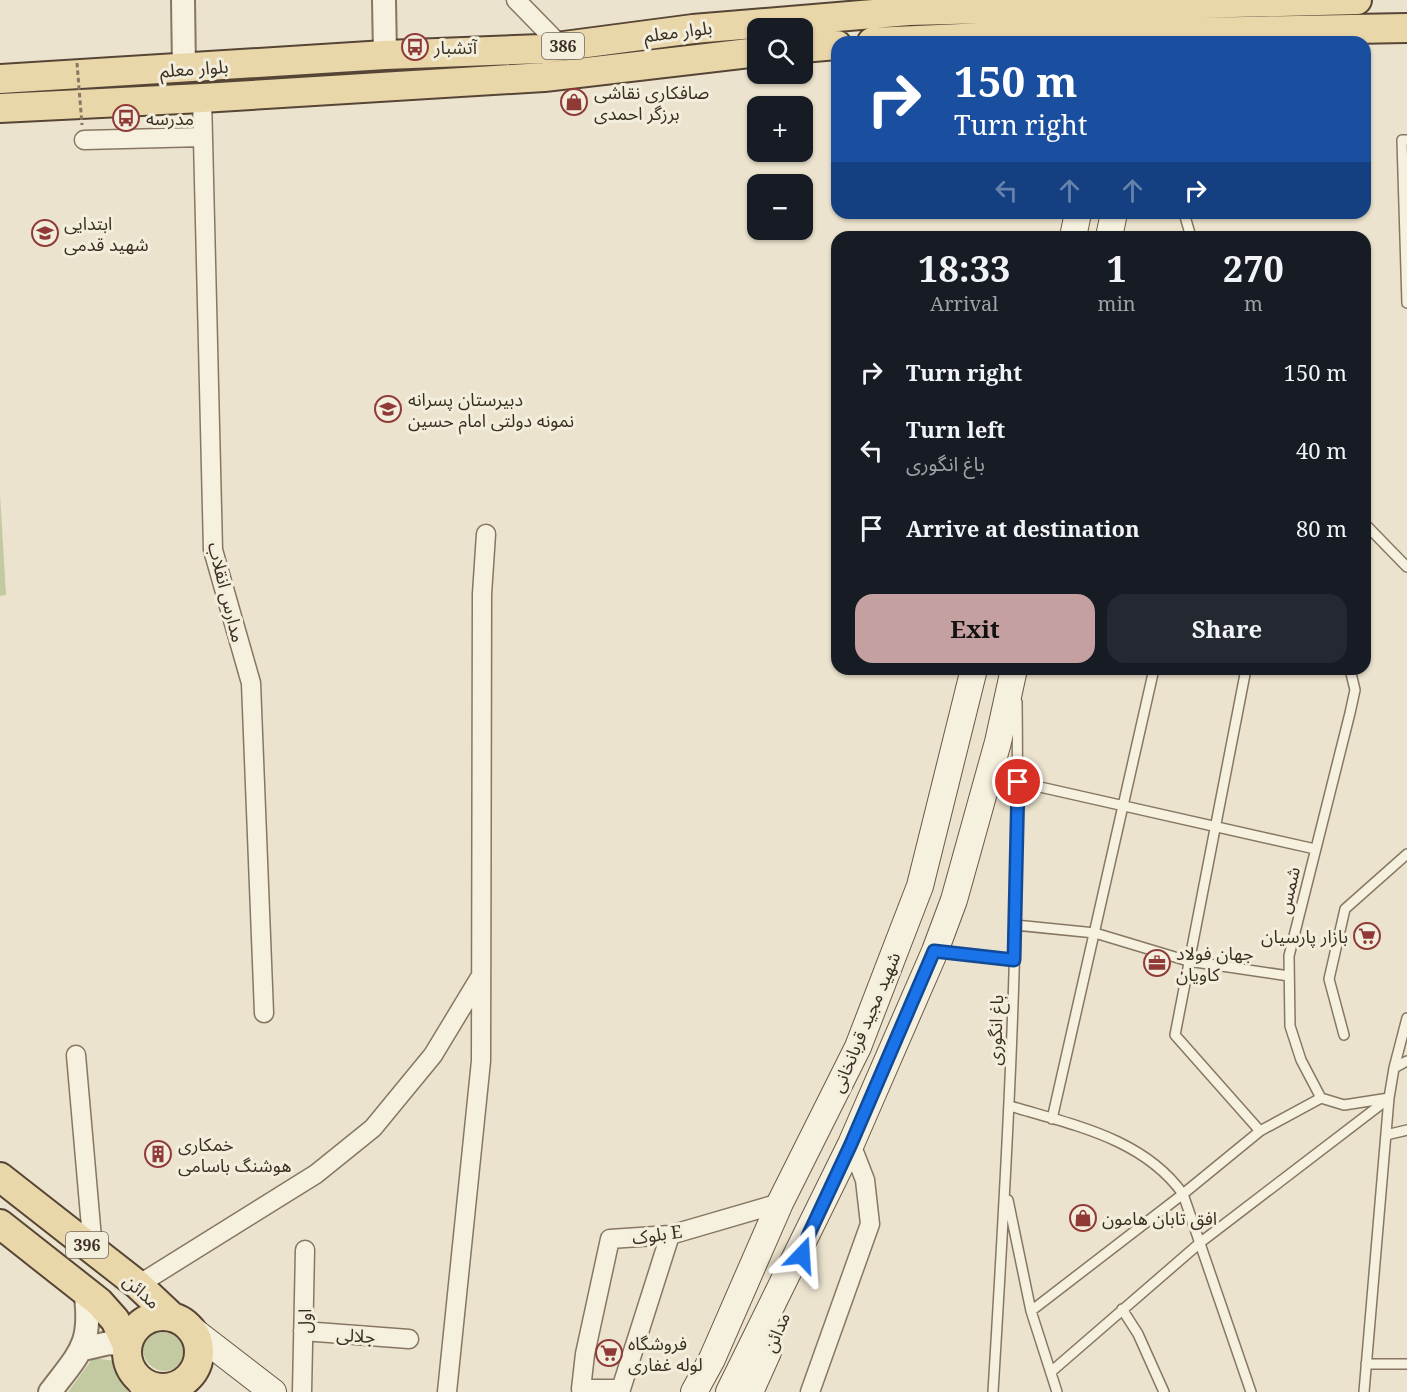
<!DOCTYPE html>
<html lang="en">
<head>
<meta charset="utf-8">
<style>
	:root { --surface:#171b24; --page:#242831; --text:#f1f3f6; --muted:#9ea1a6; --accent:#c5a0a0 }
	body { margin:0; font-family:"Noto Serif","Noto Sans Arabic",serif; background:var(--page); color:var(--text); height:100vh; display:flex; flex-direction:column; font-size:22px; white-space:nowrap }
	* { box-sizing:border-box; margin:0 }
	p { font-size:20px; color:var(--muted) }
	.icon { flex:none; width:33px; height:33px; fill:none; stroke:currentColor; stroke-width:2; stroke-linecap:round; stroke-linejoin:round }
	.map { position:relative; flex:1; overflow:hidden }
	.panel { position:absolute; left:831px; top:231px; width:540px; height:444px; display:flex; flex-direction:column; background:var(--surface); border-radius:18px; box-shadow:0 2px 4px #0004 }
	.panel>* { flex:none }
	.guide { position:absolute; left:831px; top:36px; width:540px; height:183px; border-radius:18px; box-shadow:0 2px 4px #0004; background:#1a4fa0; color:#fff; overflow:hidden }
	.fabs { position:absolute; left:747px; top:18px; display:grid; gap:12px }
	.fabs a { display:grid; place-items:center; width:66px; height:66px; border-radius:12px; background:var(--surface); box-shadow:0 2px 4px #0004; font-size:30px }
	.pin { position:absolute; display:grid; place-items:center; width:51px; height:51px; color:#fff; margin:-26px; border:3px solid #fff; border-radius:50%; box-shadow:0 2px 6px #0007 }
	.me { position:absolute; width:66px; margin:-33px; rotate:20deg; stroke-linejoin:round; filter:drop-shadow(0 0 4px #0008) }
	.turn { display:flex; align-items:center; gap:21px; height:126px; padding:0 24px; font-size:27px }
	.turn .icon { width:78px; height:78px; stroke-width:2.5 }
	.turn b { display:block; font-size:42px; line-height:51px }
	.lanes { display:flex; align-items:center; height:57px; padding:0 24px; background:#0003; justify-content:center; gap:30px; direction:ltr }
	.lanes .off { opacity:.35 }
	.eta { display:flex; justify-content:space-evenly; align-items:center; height:102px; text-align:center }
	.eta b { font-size:36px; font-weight:700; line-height:42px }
	.button { display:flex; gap:12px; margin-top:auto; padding:12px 24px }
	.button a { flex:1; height:69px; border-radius:18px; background:var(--accent); color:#111; font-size:24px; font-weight:700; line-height:69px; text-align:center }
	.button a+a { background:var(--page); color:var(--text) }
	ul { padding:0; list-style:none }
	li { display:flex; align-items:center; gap:18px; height:78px; padding:0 24px }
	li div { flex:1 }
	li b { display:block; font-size:22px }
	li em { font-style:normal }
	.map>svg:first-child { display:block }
	.green { fill:#c3c9a1 }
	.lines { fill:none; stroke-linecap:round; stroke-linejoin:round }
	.service-casing { stroke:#877762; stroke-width:12 }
	.minor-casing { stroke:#877762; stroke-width:21 }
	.tertiary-casing { stroke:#877762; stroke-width:26 }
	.secondary-casing { stroke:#695845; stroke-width:28 }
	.primary-casing { stroke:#564535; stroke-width:32 }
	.service { stroke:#f6f0df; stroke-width:9 }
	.minor { stroke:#f6f0df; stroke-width:18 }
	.tertiary { stroke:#f6f0df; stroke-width:22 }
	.secondary { stroke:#f6f0df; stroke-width:26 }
	.primary { stroke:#e9d7aa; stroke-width:28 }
	.path-bridge { stroke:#877762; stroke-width:3; stroke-dasharray:4.5 3; stroke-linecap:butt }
	.route-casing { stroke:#114b97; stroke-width:15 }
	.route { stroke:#1a73e8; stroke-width:10 }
	.labels { text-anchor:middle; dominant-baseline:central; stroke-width:6; stroke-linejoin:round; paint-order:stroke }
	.shield { fill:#f3eddc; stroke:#71685a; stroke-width:1.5 }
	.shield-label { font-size:16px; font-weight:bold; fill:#392f23 }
	.street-label { font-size:18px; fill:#392f23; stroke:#f3eddc }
	.poi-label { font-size:18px; fill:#392f23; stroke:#f3eddc; text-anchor:start }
</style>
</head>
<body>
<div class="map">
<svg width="1407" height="1392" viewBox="0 0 1407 1392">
	<rect width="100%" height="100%" fill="#ebe3cd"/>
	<path class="green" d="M0,494L6,595L0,596Z
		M143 1349a22 22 0 1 1 44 0a22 22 0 1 1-44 0Z
		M93,1358L115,1361L136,1392H68Z"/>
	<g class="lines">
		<defs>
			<path id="service" d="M1407,140H1402L1407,303
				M1184,213L1191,237
				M1365,524L1407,567
				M1246,669L1175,1035L1260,1131
				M1350,669L1355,690L1350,713L1289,956L1290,1026L1301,1060L1321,1098L1344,1105L1389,1098
				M1018,782L1315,849
				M1015,925L1095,933L1188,961L1289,976
				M936,951L1014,960
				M1344,1035L1329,979L1345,909L1407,854
				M1394,1068L1407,1061
				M1010,1106C1073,1125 1143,1138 1183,1194L1251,1392
				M1052,1119L1154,669
				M1386,1135L1407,1130
				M1008,1200L1031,1311L1057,1392
				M1122,1309L1138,1334L1164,1392
				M1031,1311L1183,1194L1260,1131L1321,1098
				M1366,1364H1407
				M1052,1371L1201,1242L1388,1099
				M993,1392C1007,1162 1020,932 1017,702
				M1364,1392L1389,1098L1394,1068L1407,1018"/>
			<path id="minor" d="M516,0L561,46
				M202,98L213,550L251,683L264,1013
				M84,140L203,137
				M76,1055L93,1250
				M670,1235L621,1389H581L585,1354L610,1239L670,1235L780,1203
				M138,1285L316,1174L373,1128L433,1055L479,979
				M303,1331L409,1339
				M302,1392L305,1250
				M447,1392L481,1061L482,594L486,534
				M810,1392L870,1224L865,1180L851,1144"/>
			<path id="tertiary" d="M183,0L184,69
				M384,0L385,55
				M83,1349L109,1343L127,1345
				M50,1392C81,1351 93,1344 85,1289"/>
			<path id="secondary" d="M1073,237L1078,213
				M1109,237L1114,213
				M190,1328L273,1392
				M138,1379L148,1392
				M694,1392L712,1359L780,1203L858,1047L920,886L974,669
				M729,1392L851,1144L935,951L954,900L998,742L1014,669
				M750,1392L768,1352"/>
			<path id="primary" d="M872,42L1028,35L1407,28
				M802,48L837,45
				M0,79L385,55L541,49L693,29L909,11L1357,0
				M0,108L202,98L544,77L758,52
				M0,1177L138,1285L171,1316
				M0,1224L99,1302L115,1320L127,1345
				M127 1352a36 36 0 1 1 72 0a36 36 0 1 1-72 0Z"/>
		</defs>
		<use href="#service" class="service-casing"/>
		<use href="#minor" class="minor-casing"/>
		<use href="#tertiary" class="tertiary-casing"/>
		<use href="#secondary" class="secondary-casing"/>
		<use href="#primary" class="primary-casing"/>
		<use href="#service" class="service"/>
		<use href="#minor" class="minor"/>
		<use href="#tertiary" class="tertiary"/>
		<use href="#secondary" class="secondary"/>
		<use href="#primary" class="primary"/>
		<path class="path-bridge" d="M77,63L82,125"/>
	</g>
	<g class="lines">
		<defs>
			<path id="route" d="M802,1255L808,1236L851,1144L934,951L1014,960L1018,782"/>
		</defs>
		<use href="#route" class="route-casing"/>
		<use href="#route" class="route"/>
	</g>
	<defs>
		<symbol id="bus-ring" viewBox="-11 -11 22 22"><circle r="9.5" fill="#f3eddc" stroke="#903a38" stroke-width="1.5"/><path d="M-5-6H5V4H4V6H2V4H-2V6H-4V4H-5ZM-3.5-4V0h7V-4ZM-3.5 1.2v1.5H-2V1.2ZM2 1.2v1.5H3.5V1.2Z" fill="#903a38"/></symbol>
		<symbol id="shop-ring" viewBox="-11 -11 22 22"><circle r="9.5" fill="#f3eddc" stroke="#903a38" stroke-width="1.5"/><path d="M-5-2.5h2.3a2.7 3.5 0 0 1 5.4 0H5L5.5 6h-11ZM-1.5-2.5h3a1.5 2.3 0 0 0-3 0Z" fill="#903a38"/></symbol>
		<symbol id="school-ring" viewBox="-11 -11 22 22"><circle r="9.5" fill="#f3eddc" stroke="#903a38" stroke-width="1.5"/><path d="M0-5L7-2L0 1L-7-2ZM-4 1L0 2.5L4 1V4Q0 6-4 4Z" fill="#903a38"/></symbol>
		<symbol id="supermarket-ring" viewBox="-11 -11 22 22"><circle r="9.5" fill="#f3eddc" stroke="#903a38" stroke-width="1.5"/><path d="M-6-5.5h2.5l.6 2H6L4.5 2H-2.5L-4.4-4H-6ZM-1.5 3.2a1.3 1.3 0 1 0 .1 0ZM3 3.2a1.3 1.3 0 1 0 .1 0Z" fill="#903a38"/></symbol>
		<symbol id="office-ring" viewBox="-11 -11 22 22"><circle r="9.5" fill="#f3eddc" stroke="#903a38" stroke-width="1.5"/><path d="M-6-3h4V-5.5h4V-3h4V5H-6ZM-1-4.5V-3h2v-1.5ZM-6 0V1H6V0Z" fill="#903a38"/></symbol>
		<symbol id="building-ring" viewBox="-11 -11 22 22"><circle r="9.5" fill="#f3eddc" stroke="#903a38" stroke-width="1.5"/><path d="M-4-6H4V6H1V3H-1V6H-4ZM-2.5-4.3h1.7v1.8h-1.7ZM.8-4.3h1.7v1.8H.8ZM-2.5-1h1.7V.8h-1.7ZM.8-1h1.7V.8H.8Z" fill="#903a38"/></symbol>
	</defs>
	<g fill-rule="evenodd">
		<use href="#bus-ring" x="400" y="32" width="30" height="30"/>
		<use href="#shop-ring" x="559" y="87" width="30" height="30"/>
		<use href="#bus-ring" x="111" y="103" width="30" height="30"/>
		<use href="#school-ring" x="30" y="218" width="30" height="30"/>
		<use href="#school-ring" x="373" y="394" width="30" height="30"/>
		<use href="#supermarket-ring" x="1352" y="921" width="30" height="30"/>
		<use href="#office-ring" x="1142" y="948" width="30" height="30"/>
		<use href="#building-ring" x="143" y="1139" width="30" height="30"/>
		<use href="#shop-ring" x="1068" y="1203" width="30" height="30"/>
		<use href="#supermarket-ring" x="594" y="1338" width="30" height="30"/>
	</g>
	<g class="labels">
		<g class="shield">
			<rect x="542" y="33" width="42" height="26" rx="4.5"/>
			<rect x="66" y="1232" width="42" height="26" rx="4.5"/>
		</g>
		<g class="shield-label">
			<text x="563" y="46">386</text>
			<text x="87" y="1245">396</text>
		</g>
		<g class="street-label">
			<text transform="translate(678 31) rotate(-7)">بلوار معلم</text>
			<text transform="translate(194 68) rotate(-4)">بلوار معلم</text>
			<text transform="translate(227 592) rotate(76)">مدارس انقلاب</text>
			<text transform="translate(1288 890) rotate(-77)">شمس</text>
			<text transform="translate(865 1022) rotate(-67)">شهید مجید قربانخانی</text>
			<text transform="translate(995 1030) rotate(-88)">باغ انگوری</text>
			<text transform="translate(657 1234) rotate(-8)">بلوک E</text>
			<text transform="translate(142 1291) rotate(41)">مدائن</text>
			<text transform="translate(304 1321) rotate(-89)">اول</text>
			<text transform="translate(776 1332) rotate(-67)">مدائن</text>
			<text transform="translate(356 1335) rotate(4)">جلالی</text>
		</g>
		<g class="poi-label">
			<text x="434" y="47">آتشبار</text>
			<text x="594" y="92">صافکاری نقاشی<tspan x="594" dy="21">برزگر احمدی</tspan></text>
			<text x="146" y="118">مدرسه</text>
			<text x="64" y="223">ابتدایی<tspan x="64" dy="21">شهید قدمی</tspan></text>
			<text x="408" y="399">دبیرستان پسرانه<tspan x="408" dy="21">نمونه دولتی امام حسین</tspan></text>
			<text x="1348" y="936" text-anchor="end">بازار پارسیان</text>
			<text x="1176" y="953">جهان فولاد<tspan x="1176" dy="21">کاویان</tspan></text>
			<text x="178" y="1144">خمکاری<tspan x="178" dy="21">هوشنگ باسامی</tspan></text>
			<text x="1102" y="1218">افق تابان هامون</text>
			<text x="628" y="1343">فروشگاه<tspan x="628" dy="21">لوله غفاری</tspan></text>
		</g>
	</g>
</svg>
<div class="fabs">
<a><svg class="icon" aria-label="search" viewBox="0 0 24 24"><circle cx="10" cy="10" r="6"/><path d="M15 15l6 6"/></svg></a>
<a>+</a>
<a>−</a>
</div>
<div class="pin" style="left:1018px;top:782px;background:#d93025"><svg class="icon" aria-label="arrive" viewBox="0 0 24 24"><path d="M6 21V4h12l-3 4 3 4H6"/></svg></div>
<svg class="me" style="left:802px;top:1255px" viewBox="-20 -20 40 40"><path d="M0-17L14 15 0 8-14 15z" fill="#1a73e8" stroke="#fff" stroke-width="4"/></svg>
<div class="guide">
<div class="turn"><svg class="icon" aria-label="right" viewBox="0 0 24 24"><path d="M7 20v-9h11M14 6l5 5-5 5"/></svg><div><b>150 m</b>Turn right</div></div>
<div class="lanes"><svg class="icon off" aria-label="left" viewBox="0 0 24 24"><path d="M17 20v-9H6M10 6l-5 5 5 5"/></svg><svg class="icon off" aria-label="ahead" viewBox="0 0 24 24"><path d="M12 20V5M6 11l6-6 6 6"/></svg><svg class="icon off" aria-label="ahead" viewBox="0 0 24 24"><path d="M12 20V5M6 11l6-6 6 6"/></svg><svg class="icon" aria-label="right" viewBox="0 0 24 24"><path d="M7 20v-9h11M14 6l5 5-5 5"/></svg></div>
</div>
<section class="panel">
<div class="eta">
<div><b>18:33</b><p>Arrival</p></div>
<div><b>1</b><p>min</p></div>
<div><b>270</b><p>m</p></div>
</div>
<ul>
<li><svg class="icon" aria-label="right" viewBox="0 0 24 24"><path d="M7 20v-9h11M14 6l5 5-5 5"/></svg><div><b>Turn right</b></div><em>150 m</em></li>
<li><svg class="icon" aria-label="left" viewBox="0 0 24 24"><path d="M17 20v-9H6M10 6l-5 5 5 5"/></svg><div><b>Turn left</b><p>باغ انگوری</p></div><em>40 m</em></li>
<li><svg class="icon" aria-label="arrive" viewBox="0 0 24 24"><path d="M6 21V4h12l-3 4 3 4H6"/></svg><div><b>Arrive at destination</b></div><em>80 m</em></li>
</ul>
<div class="button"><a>Exit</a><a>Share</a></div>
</section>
</div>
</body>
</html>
